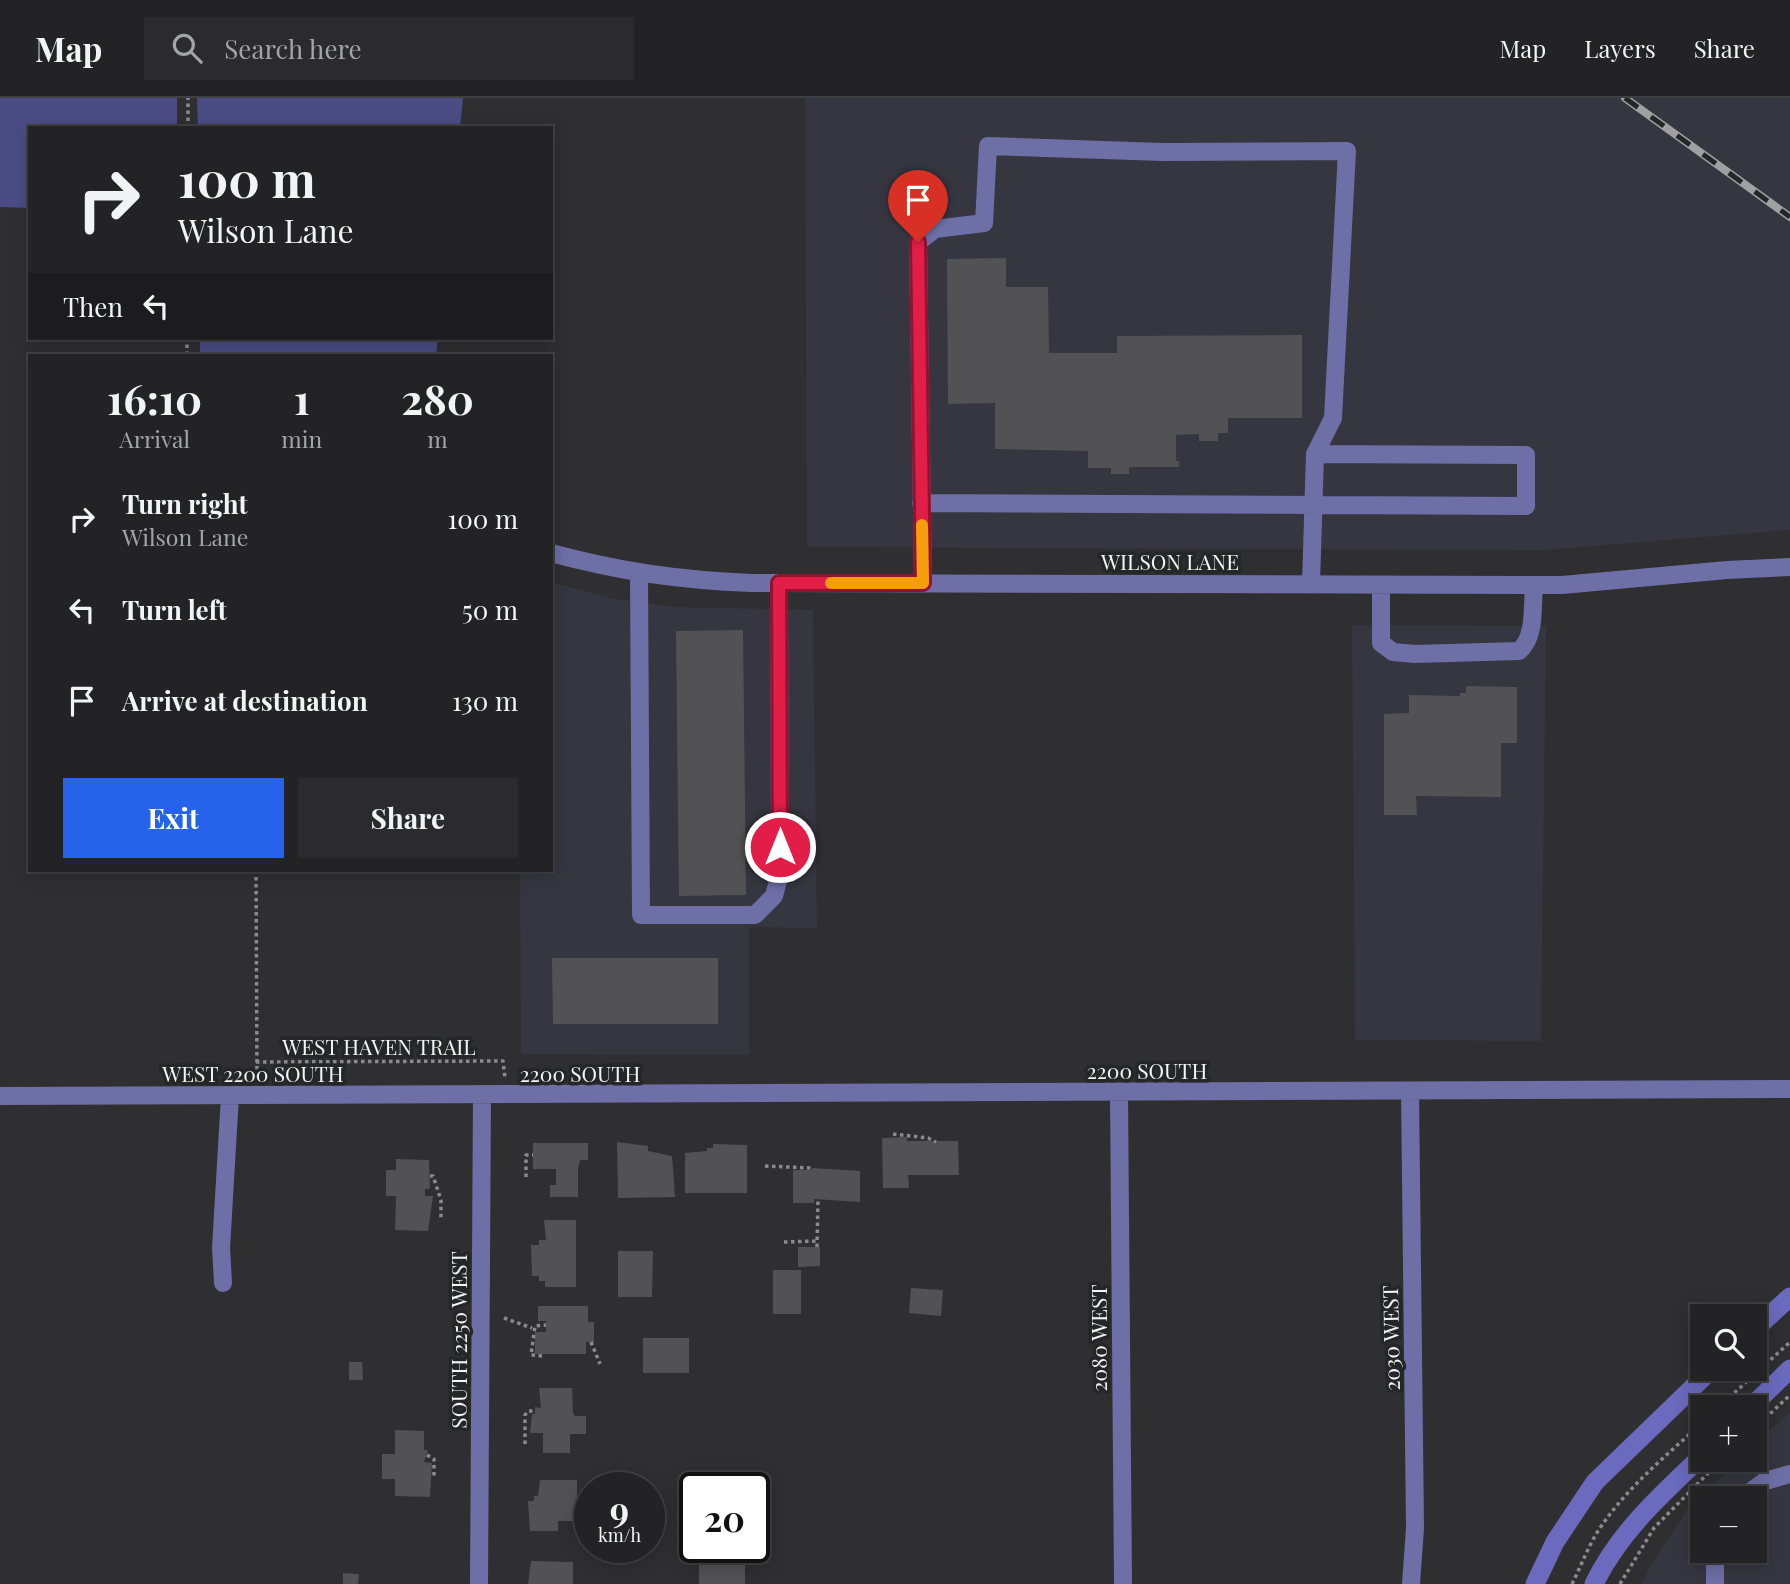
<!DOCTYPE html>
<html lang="en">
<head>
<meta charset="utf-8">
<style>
	:root { --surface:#232326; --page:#2b2b2e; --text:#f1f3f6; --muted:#a3a4a7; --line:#404043; --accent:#2563eb }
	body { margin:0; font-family:"Playfair Display",serif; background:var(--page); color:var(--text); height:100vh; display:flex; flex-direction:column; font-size:26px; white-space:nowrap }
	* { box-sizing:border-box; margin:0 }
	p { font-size:23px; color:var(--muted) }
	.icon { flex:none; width:38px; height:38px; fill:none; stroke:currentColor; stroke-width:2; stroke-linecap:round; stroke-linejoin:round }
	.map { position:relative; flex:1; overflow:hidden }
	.drawer { position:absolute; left:28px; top:256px; width:525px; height:518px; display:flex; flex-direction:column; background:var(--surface); border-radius:0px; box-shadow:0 4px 18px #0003,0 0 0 2px var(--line) }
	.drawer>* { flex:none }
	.top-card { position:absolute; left:28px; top:28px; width:525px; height:214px; border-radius:0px; box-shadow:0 4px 18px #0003,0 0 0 2px var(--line); background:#232326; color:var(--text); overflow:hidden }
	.buttons { position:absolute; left:1690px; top:1206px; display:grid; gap:14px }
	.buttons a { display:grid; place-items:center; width:77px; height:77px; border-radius:0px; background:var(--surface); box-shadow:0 4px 18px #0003,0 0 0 2px var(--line); font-size:35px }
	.speed { position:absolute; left:574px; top:1374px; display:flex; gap:14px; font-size:35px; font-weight:700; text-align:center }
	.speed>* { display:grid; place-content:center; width:91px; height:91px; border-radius:50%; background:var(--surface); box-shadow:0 4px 18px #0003,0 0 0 2px var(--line); line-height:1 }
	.speed small { font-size:18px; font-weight:400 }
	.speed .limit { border:4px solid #111; border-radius:10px; background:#fff; color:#111 }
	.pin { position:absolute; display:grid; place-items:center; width:60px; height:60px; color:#fff; margin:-72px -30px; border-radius:50% 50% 50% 0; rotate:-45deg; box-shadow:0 0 7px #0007 }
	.pin .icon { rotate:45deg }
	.me { position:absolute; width:77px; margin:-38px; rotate:0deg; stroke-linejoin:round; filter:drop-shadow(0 0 5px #0008) }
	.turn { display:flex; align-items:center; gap:24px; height:147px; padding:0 35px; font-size:32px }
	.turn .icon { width:91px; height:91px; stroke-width:2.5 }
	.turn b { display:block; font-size:49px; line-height:60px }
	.then { display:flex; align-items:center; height:66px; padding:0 35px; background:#0003; gap:14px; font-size:26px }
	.eta { display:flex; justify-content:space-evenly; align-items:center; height:119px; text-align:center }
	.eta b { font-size:42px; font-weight:700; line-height:49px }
	.primary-button { display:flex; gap:14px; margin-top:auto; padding:14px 35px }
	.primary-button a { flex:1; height:80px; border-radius:0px; background:var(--accent); color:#fff; font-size:28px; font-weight:700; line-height:80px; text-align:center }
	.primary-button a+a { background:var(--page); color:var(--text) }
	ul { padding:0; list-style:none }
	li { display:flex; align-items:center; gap:21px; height:91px; padding:0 35px }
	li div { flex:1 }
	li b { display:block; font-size:26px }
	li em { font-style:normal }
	header { display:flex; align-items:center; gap:42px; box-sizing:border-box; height:98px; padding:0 35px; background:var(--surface); border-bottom:2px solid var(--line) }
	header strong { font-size:33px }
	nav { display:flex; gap:38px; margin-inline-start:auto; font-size:24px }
	.search { width:490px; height:63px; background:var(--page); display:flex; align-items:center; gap:18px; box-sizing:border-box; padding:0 24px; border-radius:0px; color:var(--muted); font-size:26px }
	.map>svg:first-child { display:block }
	.built { fill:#35363f; fill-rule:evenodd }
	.green { fill:#4b4c84 }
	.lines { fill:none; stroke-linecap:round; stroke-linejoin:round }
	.canal { stroke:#6a6abe; stroke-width:19 }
	.building { fill:#525255 }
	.path { stroke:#8b8b8d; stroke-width:3.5; stroke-dasharray:3.5 3.5; stroke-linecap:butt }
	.minor { stroke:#6d6fa6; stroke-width:18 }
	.rail-casing { stroke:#a0a0a2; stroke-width:8 }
	.rail { stroke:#252628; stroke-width:5; stroke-dasharray:16; stroke-linecap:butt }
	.route-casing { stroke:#92132f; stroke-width:18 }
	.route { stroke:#e11d48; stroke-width:12 }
	.slow { stroke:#f59e0b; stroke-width:12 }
	.labels { text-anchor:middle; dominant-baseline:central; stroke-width:7; stroke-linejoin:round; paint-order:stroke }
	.street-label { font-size:21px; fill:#f4f4f6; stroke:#252628 }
</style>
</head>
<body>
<header>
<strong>Map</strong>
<div class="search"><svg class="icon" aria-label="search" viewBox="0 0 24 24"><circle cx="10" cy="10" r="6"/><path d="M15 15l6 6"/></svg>Search here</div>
<nav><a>Map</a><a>Layers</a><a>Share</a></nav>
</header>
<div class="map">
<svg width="1790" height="1486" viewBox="0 0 1790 1486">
	<rect width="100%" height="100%" fill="#2f2f32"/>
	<path class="built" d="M805,0H1790V432L1544,452L807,449Z
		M551,484L610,500L676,509L813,512L817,830L749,829V957L521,956L520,772H551Z
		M1352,527L1546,528L1541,943L1355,942Z
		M1790,1314V1486H1642L1651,1467L1690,1407L1739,1362H1755V1346ZM1703,1400H1755V1452H1703Z"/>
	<path class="green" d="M0,0H177V30H30V110L0,109Z
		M197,0H463L460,30H198Z
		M200,240H438L436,257H200Z"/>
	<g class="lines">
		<path class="canal" d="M1755,1231L1790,1199
			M1751,1309L1790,1271
			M1535,1486L1555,1444L1595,1384L1713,1270
			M1594,1486C1620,1433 1661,1397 1703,1357"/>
	</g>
	<path class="building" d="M1006,160V189H1048L1049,255H1117V238L1302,237V320H1228V335H1218V343H1199V336L1176,337V363H1179V369H1129V376H1111V370H1088V353L995,351V305L948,306L947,161Z
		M743,532L746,797L679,798L676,533Z
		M1466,588L1517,589V645H1501V699L1416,698L1417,717H1384V616L1409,615V597L1460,598V595H1466Z
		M552,860H718V926H553Z
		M907,1039V1043H958L959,1077H908L909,1090H883L882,1040Z
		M617,1044L648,1048V1053L672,1058L675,1099L618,1100Z
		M533,1045H588V1062H580L578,1070V1099H550V1087H556V1071H533Z
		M713,1046L747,1047V1095H685V1055L707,1053V1050H713Z
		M396,1061L429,1062L430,1091H425V1098H433L428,1133L395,1132L396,1098H386V1072H396Z
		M812,1070L860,1073V1104L814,1101V1105H793V1072H812Z
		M544,1122H576V1189H545V1183H539V1178H532L531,1147H539V1142H546Z
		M798,1149H820V1168L798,1169Z
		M618,1153H653L652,1199H618Z
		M773,1172H801V1216H773Z
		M911,1190L943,1192L941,1218L909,1215Z
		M538,1208H588V1224H594V1244H586V1256H535V1234H546V1223H538Z
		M643,1240H689V1275H643Z
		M349,1264H362L363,1282H349Z
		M539,1290H572L573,1315L575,1318H586V1336H570V1355H543V1335H530L532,1316H535V1309L541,1310Z
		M395,1332L424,1333V1352H428L424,1364L432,1365L430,1399L395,1398V1381H382V1356H395Z
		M540,1382H577V1423H558V1433H530L528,1403H534V1398H538Z
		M699,1453H745V1486H699Z
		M531,1463L573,1464V1486H528Z
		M343,1475L359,1476L358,1486H343Z"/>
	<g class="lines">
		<path class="path" d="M188,30V0
			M187,257V240
			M256,772L257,980
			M256,964L503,963L505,980
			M893,1036L928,1040L936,1044
			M765,1068L812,1070
			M430,1078H433L441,1102V1120
			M526,1079V1057H533
			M784,1144L817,1143
			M817,1149L818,1101
			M504,1220L532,1230
			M591,1244L600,1266
			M542,1258L531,1257L535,1228L546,1227
			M1719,1309L1790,1244
			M1755,1330L1790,1297
			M525,1346V1317L528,1313H535
			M427,1357L434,1361V1379
			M1572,1486C1581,1468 1588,1449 1598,1433C1626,1390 1666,1358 1703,1324
			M1620,1486L1654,1430L1721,1362"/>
		<path class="minor" d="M921,405L1526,408V357L1315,356
			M551,455C622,474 679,482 752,485L1562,487L1727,472L1790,469
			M639,476L641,817H755L774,798L780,775L779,485
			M923,485L918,144L935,131L984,125L988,48L1162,54L1347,53L1333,320L1315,356L1311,486
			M1381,487V545L1393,554L1415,556L1519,553C1536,539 1532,508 1534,488
			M1410,993L1415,1430L1411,1486
			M1119,995L1123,1486
			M0,998L1790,991
			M223,1185L221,1150L230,998
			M1742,1400L1765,1383L1790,1376
			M1715,1452V1486
			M479,1486L482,998"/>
		<defs>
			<path id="rail" d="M1625,0L1790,119"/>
		</defs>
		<use href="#rail" class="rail-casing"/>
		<use href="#rail" class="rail"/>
	</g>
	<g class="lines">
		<defs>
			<path id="route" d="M780,749L779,485H923L918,144"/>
		</defs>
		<use href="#route" class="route-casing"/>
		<use href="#route" class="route"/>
		<path class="slow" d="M831,485H923L922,427"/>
	</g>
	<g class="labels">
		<g class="street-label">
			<text x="1170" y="463">WILSON LANE</text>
			<text x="379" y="948">WEST HAVEN TRAIL</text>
			<text x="1147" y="972">2200 SOUTH</text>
			<text x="253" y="975">WEST 2200 SOUTH</text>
			<text x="580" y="975">2200 SOUTH</text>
			<text transform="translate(1098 1240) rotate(-90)">2080 WEST</text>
			<text transform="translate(1390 1240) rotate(-91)">2030 WEST</text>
			<text transform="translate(458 1242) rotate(-90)">SOUTH 2250 WEST</text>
		</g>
	</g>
</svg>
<div class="buttons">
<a><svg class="icon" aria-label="search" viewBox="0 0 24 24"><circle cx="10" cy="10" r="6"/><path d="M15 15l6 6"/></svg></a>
<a>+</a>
<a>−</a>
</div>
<div class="speed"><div>9<small>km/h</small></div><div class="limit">20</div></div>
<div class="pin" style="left:918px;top:144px;background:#d93025"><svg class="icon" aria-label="arrive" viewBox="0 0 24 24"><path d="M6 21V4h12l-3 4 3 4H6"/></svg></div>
<svg class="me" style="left:780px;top:749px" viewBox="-20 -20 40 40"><circle r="17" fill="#e11d48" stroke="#fff" stroke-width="3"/><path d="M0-11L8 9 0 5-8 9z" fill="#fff"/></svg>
<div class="top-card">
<div class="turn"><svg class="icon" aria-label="right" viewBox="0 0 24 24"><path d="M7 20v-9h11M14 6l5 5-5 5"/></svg><div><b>100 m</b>Wilson Lane</div></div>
<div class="then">Then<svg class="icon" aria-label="left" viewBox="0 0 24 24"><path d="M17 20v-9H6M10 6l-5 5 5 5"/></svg></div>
</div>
<section class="drawer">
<div class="eta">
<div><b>16:10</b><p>Arrival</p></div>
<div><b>1</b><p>min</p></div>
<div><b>280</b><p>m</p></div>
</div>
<ul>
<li><svg class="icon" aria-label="right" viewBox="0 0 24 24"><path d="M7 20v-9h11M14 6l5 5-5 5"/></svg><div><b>Turn right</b><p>Wilson Lane</p></div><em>100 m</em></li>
<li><svg class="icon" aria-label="left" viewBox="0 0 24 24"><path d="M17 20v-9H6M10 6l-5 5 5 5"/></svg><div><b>Turn left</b></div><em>50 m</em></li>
<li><svg class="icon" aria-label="arrive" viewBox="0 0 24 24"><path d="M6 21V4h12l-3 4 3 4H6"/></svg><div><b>Arrive at destination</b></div><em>130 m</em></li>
</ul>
<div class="primary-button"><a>Exit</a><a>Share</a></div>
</section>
</div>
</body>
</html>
